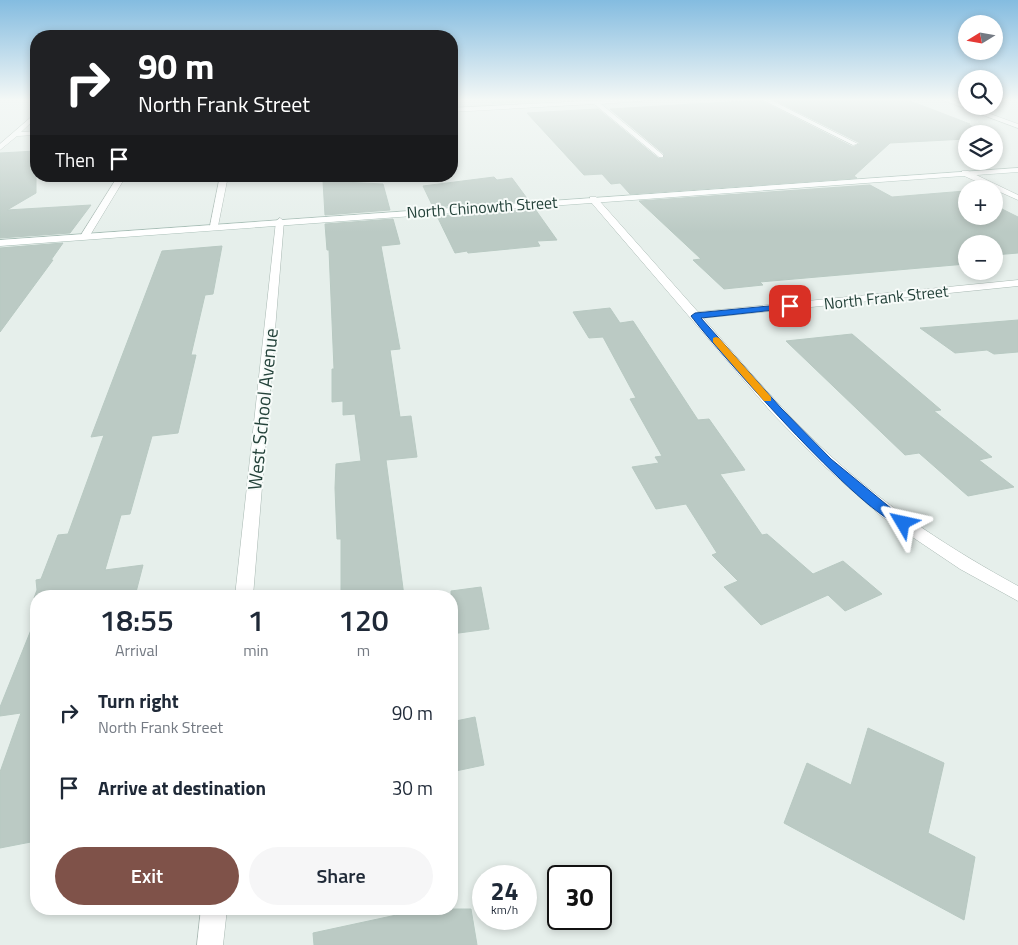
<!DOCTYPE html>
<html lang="en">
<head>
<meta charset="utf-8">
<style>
	:root { --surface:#fff; --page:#f6f6f7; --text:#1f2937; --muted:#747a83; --accent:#7f5249 }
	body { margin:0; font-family:"Titillium Web",sans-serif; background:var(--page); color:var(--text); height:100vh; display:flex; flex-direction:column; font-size:19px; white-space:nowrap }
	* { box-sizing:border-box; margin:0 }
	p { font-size:16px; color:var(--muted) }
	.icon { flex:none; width:28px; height:28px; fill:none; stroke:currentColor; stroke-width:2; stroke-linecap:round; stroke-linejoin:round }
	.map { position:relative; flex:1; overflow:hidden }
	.side { position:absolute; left:30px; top:590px; width:428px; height:325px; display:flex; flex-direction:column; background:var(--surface); border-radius:20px; box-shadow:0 2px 8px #0003 }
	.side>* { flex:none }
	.banner { position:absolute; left:30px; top:30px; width:428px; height:152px; border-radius:20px; box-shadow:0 2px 8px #0003; background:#202124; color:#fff; overflow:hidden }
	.needle { width:32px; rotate:259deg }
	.buttons { position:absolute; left:958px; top:15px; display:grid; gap:10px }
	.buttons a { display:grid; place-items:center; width:45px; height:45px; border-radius:50%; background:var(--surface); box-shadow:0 2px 8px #0003; font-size:25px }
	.speed { position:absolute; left:472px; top:865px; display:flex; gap:10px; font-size:25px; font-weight:700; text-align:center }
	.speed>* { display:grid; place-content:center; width:65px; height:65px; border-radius:50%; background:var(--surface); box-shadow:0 2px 8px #0003; line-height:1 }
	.speed small { font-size:12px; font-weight:400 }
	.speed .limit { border:2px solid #111; border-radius:8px; background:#fff; color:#111 }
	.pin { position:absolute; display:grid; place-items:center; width:42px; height:42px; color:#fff; margin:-21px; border-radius:10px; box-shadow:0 2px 8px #0006 }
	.me { position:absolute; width:55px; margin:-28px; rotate:306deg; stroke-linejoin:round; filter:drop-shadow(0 0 4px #0008) }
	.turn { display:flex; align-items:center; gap:18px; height:105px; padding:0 25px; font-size:22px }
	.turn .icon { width:65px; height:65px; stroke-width:2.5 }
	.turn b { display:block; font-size:35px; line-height:42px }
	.then { display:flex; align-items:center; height:48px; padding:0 25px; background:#0003; gap:10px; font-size:19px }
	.eta { display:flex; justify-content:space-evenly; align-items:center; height:85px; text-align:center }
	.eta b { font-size:30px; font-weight:600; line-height:35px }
	.button { display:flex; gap:10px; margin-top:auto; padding:10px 25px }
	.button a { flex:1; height:58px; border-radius:30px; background:var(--accent); color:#fff; font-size:20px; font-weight:600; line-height:58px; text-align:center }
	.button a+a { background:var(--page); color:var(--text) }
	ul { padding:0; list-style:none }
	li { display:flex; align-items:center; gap:15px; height:75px; padding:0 25px }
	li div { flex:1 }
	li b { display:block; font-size:19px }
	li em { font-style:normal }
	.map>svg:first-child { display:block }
	.green { fill:#bfe0c8 }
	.building { fill:#bbcac4; stroke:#b8c9c2 }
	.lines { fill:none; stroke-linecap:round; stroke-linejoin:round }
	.lane-casing { stroke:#a8b8b2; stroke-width:1 }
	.street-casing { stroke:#a8b8b2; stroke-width:1 }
	.secondary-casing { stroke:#a4bbb3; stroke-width:1 }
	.lane { fill:#fff; fill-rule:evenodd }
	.street { fill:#fff; fill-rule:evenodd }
	.secondary { fill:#fff; fill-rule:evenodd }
	.route { fill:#1a73e8; stroke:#114b97 }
	.slow { fill:#f59e0b }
	.labels { text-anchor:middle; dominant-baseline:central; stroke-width:4; stroke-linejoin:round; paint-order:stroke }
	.far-street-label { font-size:16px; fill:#24423a; stroke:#f7fbf9 }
	.street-label { font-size:19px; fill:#24423a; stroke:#f7fbf9 }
</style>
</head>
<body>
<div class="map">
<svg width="1018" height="945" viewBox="0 0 1018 945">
	<rect width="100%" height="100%" fill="#e6efeb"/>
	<path class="green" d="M489,99H590L492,104Z"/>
	<path class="building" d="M905,99L970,124H967L987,134H966V139L890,143L854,176L857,178L630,194L620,183L611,184L602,174L584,175L527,113L598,109L658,158L663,159L664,154L610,109L760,100L853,147L860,143L774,100Z
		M36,151V193L7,210L91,205L70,233L0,238V153Z
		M494,177L497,180L512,178L529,201L433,207L423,186Z
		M323,181L383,184L390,210L325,215Z
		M870,185L892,197L965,191L966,216H994V205L1018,217V253L994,255V244H966V264L760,282L763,285L724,289L693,260L701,259L639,201Z
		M535,209L557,240L537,241L540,246L468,253L467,251L455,253L437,216Z
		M393,219L400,244L381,246L400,349L390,350L400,417L411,416L417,457L386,460L404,596H341V539H337L335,488L336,464L361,461L355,414L343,415V401L332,402V369H334L329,250H327L325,224Z
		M63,243L51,260H53L0,332V248Z
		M222,246L213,294L205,295L191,355H196L178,433L152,436L130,514L121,515L105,570L143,565L135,596L34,598L37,590L36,580L41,579L58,535L68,534L104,435L91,437L162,251Z
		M610,308L620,323L633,321L698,420L709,419L745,470L720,474L762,535L767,534L813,574L843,561L882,594L845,611L828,595L761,625L724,587L738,581L712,555L717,553L686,504L656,509L632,467L659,463L655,457L662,456L630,399L636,398L603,337L589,338L573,312Z
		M1018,320V352L994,354L987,350L955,353L920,328Z
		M852,334L941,410L934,411L992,457L979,460L1014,487L968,496L919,453L905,455L786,341Z
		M481,587L489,629L451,634V591Z
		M35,620L36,841L0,848V772L21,713L0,716V707Z
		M475,717L484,765L451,772V722Z
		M868,728L944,763L928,833L975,857L964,920L784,823L807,763L851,785Z
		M400,909H471L477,945H314L313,933L401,914Z"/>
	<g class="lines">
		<defs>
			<path id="lane" d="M118,176H126L89,237H83L81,235Z
				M220,176H228L218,226L214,229L210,226Z"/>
			<path id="street" d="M625,99H665L601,104L663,155V157H659L594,104L451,112V108Z
				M761,99H769L858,144L853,145Z
				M940,99H949L1018,124V128Z
				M36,113V118L21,132L36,131V135L17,136L0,150V144Z
				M962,171H968L1018,195V200L962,175Z
				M590,197H596L698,312L1018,280V286L703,318C745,366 786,416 833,458C889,509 952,550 1018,586V601L960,569L881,516L822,464L772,413L590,201Z
				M280,218L284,221L253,596H235L276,221Z
				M201,909H227L223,945H197Z"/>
			<path id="secondary" d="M1018,168V172L0,246V240Z"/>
		</defs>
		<use href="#lane" class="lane-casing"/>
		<use href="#street" class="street-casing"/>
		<use href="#secondary" class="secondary-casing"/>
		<use href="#lane" class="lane"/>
		<use href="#street" class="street"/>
		<use href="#secondary" class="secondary"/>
	</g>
	<linearGradient id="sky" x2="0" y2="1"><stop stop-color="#84bce0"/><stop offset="0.43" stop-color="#f4f8f6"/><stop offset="1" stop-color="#f4f8f6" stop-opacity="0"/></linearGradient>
	<rect width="1018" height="232" fill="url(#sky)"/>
	<path class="route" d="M790,304L794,306L793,308L701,318L781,408L831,459L909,523L907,526C878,534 714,347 691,316L695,313Z"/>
	<path class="slow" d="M716,337L719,338L771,397V401H764L713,342V338Z"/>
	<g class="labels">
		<g class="far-street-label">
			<text transform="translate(482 207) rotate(-4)">North Chinowth Street</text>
			<text transform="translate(886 297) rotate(-6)">North Frank Street</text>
		</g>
		<g class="street-label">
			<text transform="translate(262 409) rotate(-84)">West School Avenue</text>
		</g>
	</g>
</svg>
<div class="buttons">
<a><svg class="needle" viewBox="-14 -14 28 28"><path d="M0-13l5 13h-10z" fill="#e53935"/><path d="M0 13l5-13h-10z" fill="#747a83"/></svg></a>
<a><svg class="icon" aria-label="search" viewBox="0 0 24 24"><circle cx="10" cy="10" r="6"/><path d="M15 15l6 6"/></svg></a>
<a><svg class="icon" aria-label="layers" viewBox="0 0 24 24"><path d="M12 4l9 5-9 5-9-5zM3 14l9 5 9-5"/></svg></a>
<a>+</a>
<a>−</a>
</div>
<div class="speed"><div>24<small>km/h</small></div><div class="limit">30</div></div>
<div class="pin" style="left:790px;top:306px;background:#d93025"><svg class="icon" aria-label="arrive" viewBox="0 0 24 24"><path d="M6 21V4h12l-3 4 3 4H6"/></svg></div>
<svg class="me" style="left:903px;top:523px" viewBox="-20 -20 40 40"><path d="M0-17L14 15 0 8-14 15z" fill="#1a73e8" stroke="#fff" stroke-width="4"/></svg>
<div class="banner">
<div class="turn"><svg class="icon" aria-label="right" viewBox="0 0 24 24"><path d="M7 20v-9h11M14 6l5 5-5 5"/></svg><div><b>90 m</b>North Frank Street</div></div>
<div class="then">Then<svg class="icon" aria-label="arrive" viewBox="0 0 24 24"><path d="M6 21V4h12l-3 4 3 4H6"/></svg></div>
</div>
<section class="side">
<div class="eta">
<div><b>18:55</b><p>Arrival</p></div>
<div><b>1</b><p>min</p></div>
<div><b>120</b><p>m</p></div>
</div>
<ul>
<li><svg class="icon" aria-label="right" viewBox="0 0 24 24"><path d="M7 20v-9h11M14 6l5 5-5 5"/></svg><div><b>Turn right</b><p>North Frank Street</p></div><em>90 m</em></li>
<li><svg class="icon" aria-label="arrive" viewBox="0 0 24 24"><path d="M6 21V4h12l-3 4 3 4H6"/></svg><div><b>Arrive at destination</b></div><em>30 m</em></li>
</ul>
<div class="button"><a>Exit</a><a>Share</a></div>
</section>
</div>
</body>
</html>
